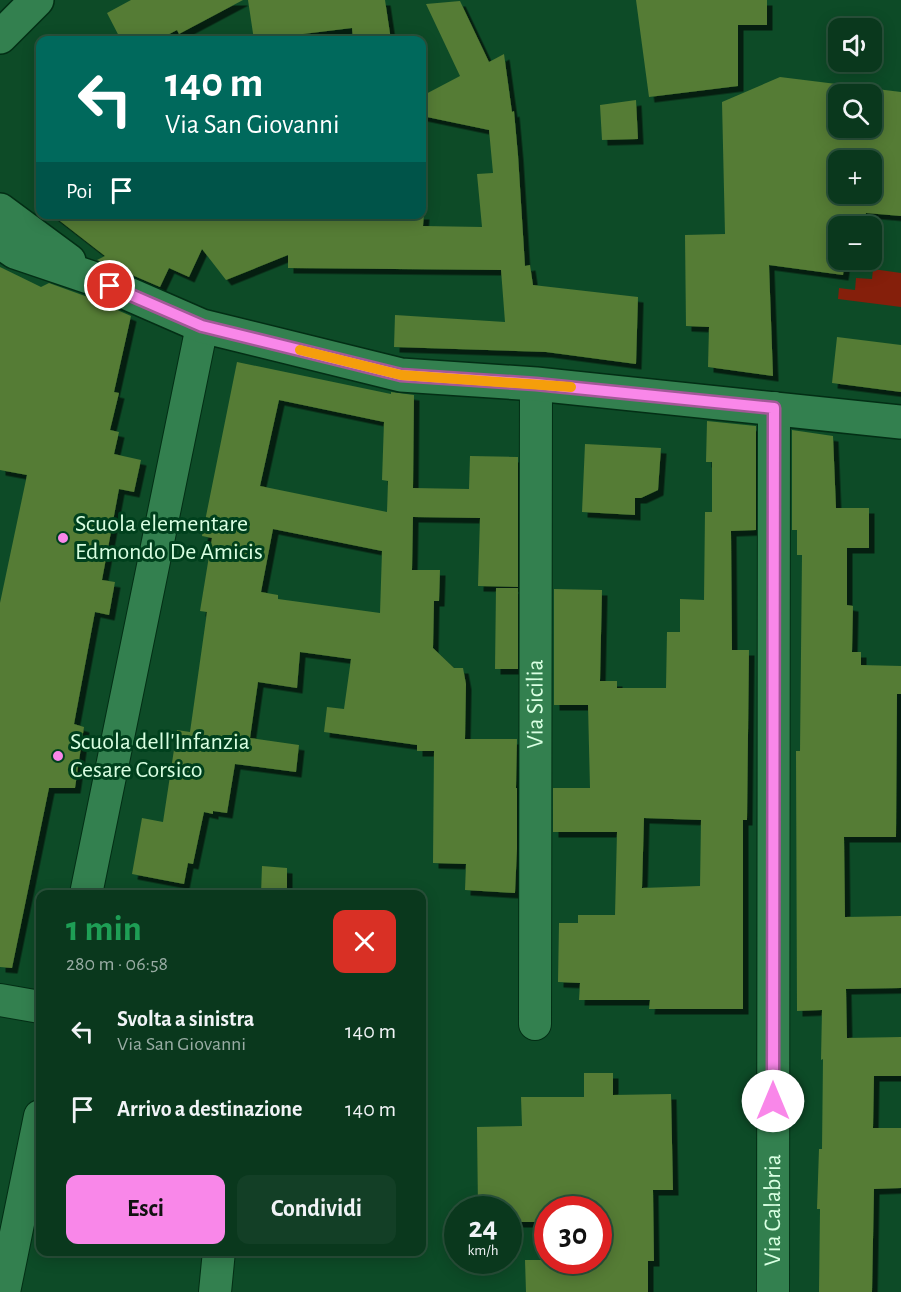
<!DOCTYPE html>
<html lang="it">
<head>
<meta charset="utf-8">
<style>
	:root { --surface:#0a381d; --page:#133f26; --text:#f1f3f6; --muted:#99aca4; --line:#2a523b; --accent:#f987e9 }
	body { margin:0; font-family:"Alegreya Sans",sans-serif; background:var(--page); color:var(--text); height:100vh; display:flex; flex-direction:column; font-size:22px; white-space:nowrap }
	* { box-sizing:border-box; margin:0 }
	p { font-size:20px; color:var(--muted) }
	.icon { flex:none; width:33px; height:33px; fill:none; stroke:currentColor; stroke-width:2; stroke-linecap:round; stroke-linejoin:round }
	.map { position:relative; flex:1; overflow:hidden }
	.side { position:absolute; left:36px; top:890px; width:390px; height:366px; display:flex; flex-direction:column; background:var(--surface); border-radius:12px; box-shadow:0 3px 15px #0003,0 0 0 2px var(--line) }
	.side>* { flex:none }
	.top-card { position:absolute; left:36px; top:36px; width:390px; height:183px; border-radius:12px; box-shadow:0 3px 15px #0003,0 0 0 2px var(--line); background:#00695c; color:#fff; overflow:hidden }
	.tools { position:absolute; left:828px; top:18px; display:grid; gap:12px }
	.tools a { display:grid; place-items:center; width:54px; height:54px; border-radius:12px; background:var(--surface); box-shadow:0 3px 15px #0003,0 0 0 2px var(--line); font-size:30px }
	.speed { position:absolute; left:444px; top:1196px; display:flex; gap:12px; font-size:30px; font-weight:700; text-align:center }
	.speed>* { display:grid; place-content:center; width:78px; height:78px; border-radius:50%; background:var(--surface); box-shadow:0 3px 15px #0003,0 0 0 2px var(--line); line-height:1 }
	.speed small { font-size:15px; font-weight:400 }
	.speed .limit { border:9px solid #d22; background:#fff; color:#111 }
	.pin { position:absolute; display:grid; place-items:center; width:51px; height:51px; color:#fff; margin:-26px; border:3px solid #fff; border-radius:50%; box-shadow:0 2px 6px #0007 }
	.me { position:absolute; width:66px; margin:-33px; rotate:0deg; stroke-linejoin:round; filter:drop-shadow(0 0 4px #0008) }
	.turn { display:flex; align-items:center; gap:21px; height:126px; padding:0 30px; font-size:27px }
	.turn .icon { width:78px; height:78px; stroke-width:2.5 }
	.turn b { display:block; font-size:42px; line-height:51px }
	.then { display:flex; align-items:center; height:57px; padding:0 30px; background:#0003; gap:12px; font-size:22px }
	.round { display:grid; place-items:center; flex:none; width:63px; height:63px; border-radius:12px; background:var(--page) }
	.head { display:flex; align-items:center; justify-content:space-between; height:102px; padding:0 30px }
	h1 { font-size:36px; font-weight:700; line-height:45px; color:#1e9e55 }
	.action { display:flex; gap:12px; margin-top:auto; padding:12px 30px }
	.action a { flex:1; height:69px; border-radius:12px; background:var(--accent); color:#111; font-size:24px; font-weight:700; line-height:69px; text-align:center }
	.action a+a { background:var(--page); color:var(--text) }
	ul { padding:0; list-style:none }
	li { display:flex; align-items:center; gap:18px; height:78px; padding:0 30px }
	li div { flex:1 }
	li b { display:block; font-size:22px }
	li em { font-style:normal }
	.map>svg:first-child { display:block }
	.green { fill:#851f0b }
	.building { fill:#557b35; fill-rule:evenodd; filter:url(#shadow) }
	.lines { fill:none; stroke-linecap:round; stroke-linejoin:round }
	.street-casing { stroke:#032e15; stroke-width:34 }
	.secondary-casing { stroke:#032e15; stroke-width:36 }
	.street { stroke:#33804f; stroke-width:32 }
	.secondary { stroke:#33804f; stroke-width:33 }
	.route-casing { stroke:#a25897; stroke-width:15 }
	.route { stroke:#f987e9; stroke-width:10 }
	.slow { stroke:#f59e0b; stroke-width:10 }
	.poi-dot { fill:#f987e9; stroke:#00401d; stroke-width:2 }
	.labels { text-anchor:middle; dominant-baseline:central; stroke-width:6; stroke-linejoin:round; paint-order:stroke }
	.poi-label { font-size:24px; fill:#d9ffe2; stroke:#00401d; text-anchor:start }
	.street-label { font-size:24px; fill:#d9ffe2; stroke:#00401d }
</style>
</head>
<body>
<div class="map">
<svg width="901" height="1292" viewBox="0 0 901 1292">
	<defs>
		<filter id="shadow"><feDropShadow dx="5.5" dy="5.5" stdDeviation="0" flood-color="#0009"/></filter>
	</defs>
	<rect width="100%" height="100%" fill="#0d4b27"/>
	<path class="green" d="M873,269L901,273V307L838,299L839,288L855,290L856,278L872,279Z"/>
	<path class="building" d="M131,0H243L179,34L177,30L158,40H121L107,13Z
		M248,0H385L391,40H353L352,28L254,40Z
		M636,0H767V25H738V86L649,97Z
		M460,1L489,62L504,54L512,112L514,111L518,155L525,266L530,265L533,285L638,297L636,364L546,352L394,347L395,315L505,322L501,270L288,268V255L226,280L202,249L189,277L169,268L160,287L97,260L105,256L51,214H424L423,226L482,227L477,174L493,173L489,130L422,116V96L460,76L426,4Z
		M780,77L901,92V216L866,213L864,226H838V260H858V262L845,261L843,275L769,265L773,376L708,367L709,327L686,326L685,235L725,234L722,102ZM838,94H872V128H838ZM838,160H872V194H838Z
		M636,100L638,139L602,140L600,105Z
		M0,267L41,287L49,283L85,296L131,316L114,392L119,393L110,430L119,432L114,454L141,460L134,492L119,489L102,580L115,582L109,615L95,612L74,724L84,727L75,788H49L12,968L0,967V603L27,475L0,470Z
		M837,337L901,345V392L832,383Z
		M237,362L391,394V392L414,395L413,488L469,489L470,456L518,457V587L478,586L480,518L413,517L412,570H440L439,601H434L433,648L454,668H463L466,684L465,739H517L516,788H517V849L515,893L465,890L466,864L433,863L434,751H417V745L324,732L327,707L344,709L351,659L300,652L297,688L258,682L250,738L299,745L296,772L235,764L227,813L213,811V814L204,812L193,864L188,863L184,884L132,874L142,818L163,822L177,730L190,732L207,612L200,611L212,538L202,536ZM279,400L384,422L382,480L388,481L387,512L260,486ZM273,529L382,551L380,613L278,599V595L261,592Z
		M707,421L756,426V530L731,531L732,650H749L747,820H743V1009H649L650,1000H579L580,983L558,982L559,923H578V915H615L617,832H553V788H590L588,705H554V589L602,590L600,681H617V688H666L667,632H680V599L704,600L705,512H712V462H706ZM644,818L701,820L700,886L642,888Z
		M792,430L833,436L836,508H869V548H847V605L853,606L852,652H861V665L901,666V694H897L896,837H844L845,917L901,916V988L846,989L847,1038L901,1037V1076H874L873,1128H901V1188L874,1189L872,1292H819L820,1209H817L819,1149H822L823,1059L821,1060L822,1010L797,1011L796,751H800L802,555H797V530H792Z
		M585,444L661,448L658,490L641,498H635V515L582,512Z
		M496,588H518V669H495Z
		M262,866L287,868V894H261Z
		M584,1073H613V1095L671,1094L673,1190H653L654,1261H648V1292H526L525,1260H598V1209H548V1222H508V1209H478L477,1127L522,1126L521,1097H584Z"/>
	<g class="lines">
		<defs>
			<g id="street">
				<path d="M86,894L202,326"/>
				<path d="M0,1000L40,1007"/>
				<path id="s1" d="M535,1024L536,384"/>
				<path d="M4,1292L40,1116"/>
				<path d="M215,1292L219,1251"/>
				<path id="s2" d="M773,1292L774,408"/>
			</g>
			<path id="secondary" d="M0,37L37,0
				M0,210L69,261
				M0,242L15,252L92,278L202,326L401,375L536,384L901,422"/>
		</defs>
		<use href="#street" class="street-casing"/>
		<use href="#secondary" class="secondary-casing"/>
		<use href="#street" class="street"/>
		<use href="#secondary" class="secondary"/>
	</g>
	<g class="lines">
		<defs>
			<path id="route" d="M110,286L202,326L401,375L536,384L774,408L773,1101"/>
		</defs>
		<use href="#route" class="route-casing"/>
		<use href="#route" class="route"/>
		<path class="slow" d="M300,350L401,375L571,387"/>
	</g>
	<g class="poi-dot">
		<circle cx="63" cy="538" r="6"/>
		<circle cx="58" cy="756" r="6"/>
	</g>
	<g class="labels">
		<g class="poi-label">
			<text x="75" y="524">Scuola elementare<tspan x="75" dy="28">Edmondo De Amicis</tspan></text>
			<text x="70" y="742">Scuola dell'Infanzia<tspan x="70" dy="28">Cesare Corsico</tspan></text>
		</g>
		<g class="street-label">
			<text stroke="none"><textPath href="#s1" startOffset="320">Via Sicilia</textPath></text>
			<text stroke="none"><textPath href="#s2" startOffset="82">Via Calabria</textPath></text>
		</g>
	</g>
</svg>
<div class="tools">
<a><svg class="icon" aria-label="sound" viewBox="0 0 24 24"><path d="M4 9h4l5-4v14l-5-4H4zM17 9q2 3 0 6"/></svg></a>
<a><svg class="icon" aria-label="search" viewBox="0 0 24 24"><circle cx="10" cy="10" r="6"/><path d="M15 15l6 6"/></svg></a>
<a>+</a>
<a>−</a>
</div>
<div class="speed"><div>24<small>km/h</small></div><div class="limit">30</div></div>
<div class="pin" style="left:110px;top:286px;background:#d93025"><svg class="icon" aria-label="arrive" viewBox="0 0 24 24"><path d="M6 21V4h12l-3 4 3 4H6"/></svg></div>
<svg class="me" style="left:773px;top:1101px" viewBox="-20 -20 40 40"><circle r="19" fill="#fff"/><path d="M0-13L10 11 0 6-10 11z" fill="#f987e9"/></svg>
<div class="top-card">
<div class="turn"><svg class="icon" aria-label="left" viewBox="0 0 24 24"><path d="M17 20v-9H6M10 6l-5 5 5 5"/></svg><div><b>140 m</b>Via San Giovanni</div></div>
<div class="then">Poi<svg class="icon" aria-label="arrive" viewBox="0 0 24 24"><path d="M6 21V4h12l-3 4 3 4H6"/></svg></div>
</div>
<section class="side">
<div class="head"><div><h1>1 min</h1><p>280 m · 06:58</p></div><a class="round" style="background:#d93025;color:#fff"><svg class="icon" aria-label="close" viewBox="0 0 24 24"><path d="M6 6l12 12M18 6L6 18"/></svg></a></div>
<ul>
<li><svg class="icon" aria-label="left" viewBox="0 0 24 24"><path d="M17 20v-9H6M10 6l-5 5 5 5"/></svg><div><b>Svolta a sinistra</b><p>Via San Giovanni</p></div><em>140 m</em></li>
<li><svg class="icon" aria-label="arrive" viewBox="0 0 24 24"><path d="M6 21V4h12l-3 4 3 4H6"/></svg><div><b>Arrivo a destinazione</b></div><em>140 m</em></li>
</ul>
<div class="action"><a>Esci</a><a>Condividi</a></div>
</section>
</div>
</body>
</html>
